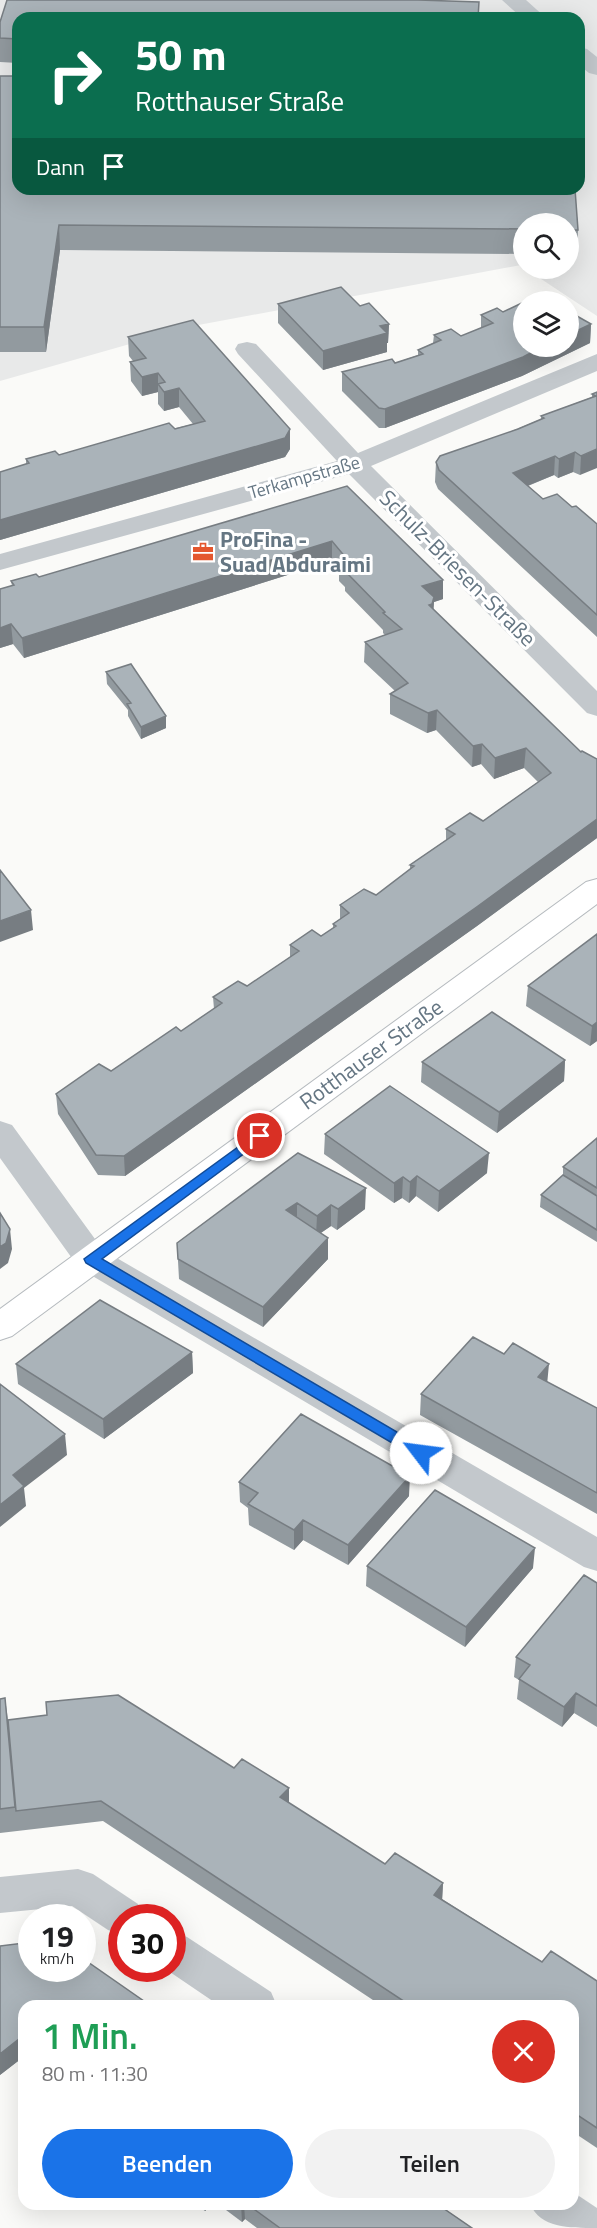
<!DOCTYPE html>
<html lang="de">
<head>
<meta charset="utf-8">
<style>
	:root { --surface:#fff; --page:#f2f2f2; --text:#202124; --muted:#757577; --accent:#1a73e8 }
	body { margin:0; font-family:"Titillium Web",sans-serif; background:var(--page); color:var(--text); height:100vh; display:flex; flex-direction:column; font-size:22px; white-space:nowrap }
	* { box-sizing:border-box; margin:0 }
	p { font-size:20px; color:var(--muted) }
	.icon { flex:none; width:33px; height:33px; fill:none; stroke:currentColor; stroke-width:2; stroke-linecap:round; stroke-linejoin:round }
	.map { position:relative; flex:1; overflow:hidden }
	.drawer { position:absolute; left:18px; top:2000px; width:561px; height:210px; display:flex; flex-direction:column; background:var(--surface); border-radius:18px; box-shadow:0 6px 24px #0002 }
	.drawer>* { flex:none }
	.hud { position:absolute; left:12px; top:12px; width:573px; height:183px; border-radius:18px; box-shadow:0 6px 24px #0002; background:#0b6e4f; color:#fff; overflow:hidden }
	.controls { position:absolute; left:513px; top:213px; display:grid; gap:12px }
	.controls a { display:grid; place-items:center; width:66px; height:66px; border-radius:50%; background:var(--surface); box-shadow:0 6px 24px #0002; font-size:30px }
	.speed { position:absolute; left:18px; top:1904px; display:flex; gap:12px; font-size:30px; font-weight:700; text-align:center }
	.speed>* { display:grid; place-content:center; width:78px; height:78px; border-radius:50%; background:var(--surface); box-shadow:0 6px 24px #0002; line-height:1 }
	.speed small { font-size:15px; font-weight:400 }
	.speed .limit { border:9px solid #d22; background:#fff; color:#111 }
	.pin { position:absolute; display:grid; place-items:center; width:51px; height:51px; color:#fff; margin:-26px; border:3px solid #fff; border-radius:50%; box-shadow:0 2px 6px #0007 }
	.me { position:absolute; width:66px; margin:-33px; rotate:300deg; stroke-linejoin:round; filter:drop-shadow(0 0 4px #0008) }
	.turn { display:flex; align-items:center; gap:21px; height:126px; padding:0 24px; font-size:27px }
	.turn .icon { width:78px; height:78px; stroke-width:2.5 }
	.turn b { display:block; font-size:42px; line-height:51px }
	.then { display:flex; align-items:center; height:57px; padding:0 24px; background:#0003; gap:12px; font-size:22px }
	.round { display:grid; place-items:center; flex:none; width:63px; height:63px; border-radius:32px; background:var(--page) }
	.headline { display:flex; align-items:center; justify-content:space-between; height:102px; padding:0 24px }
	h1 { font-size:36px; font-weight:600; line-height:45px; color:#1e9e55 }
	.cta { display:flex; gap:12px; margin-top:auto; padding:12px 24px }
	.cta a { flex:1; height:69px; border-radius:36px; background:var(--accent); color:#fff; font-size:24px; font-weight:600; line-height:69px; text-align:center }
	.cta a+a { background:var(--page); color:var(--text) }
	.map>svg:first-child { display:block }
	.built { fill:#e8e9e9; fill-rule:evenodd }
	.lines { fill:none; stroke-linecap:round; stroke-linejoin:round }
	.major-casing { stroke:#b5babe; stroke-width:2 }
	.minor { fill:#c3c8cc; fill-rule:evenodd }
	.major { fill:#fff; fill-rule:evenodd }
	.wall { fill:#929a9f }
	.shaded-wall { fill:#777d82 }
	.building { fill:#aab3b9; stroke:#777d82; stroke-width:1.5 }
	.route { fill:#1a73e8; stroke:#114b97; stroke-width:1.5 }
	.labels { text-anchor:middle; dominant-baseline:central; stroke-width:6; stroke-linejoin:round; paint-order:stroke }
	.far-street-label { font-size:18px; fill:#657683; stroke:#fff }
	.poi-label { font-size:22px; font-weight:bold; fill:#657683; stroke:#fff; text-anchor:start }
	.street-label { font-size:22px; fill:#657683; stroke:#fff }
</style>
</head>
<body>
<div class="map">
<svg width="597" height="2228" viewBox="0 0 597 2228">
	<rect width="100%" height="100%" fill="#fafaf8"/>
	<path class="built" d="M0,0H597V316L526,269L568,268V224H524L523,267L521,265L193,326L0,381ZM18,18H579V189H18Z"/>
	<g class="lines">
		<defs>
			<path id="major" d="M597,879V904L12,1336L0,1340V1309L586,882Z"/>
		</defs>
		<use href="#major" class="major-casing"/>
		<path class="minor" d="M502,0H526L546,18H522Z
			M579,47L587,49L597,57V75L589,73L579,65Z
			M247,342L256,344L358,453L597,354V371L371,466L597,691V716L587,713L349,474L0,570V554L337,461L238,354L235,349L238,344Z
			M0,1121L12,1125L103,1250L597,1537V1571L584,1567L79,1268L0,1158Z
			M78,1869L93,1874L138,1904L144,1917H122V1935L108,1930L72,1906L0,1913V1877Z
			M172,1931L187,1937L271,1992L277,2006H220L164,1968H172Z
			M573,2192L597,2208V2228C568,2228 541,2228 530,2204H573Z"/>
		<use href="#major" class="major"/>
	</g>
	<path class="wall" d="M18,18V63L0,62V22Z
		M0,76H18V189H575L578,230L577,254H568V224H524V254L60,250L46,352H0Z
		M278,304L360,306L389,324L388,343H387V352L323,370L278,323Z
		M503,312L591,324L590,343L522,376L385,428H379L342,391V372L395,363L418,355V350L433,343L434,335L461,336L481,328V315Z
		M128,337L290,449L285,457L0,540V472L26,464V459L59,455L193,424L179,407L164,411L158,404V392L142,396L131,381L130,362L133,361L129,356Z
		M597,392L580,475L573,472L558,478L554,475L528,486L543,499L572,507L597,524V637L438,489L435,482L436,462L541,419V416L592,397V394Z
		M347,486L443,599L434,602L433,610L581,752L597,759V838L477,926L125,1176L98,1175L58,1114L56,1094L111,1071L181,1031L214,1009L213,997L247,986L290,957V945L321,936L333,928V924L340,919V905L376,895L410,870V865L446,840V829L483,821L538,782L524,768L494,779L481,764L472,767L436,730L427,733L390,714V694L395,691L364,662L365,642L385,635L383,633V630L345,591V587L339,581V570L332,561L24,658L13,644L0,648V589L12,586L11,581L39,577Z
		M106,672L166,728L141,739L128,716V710L107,684Z
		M597,934V1041L590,1046L526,1006L528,986Z
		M565,1060L564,1081L497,1133L421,1082L422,1062Z
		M325,1134L487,1173L438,1212L416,1196L409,1203L402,1198L394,1203L324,1154Z
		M597,1138V1242L540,1207L541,1195L563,1175V1167Z
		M298,1153L365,1209L337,1230L331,1226L321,1233L328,1259L263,1327L179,1279L177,1243Z
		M192,1352L193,1373L104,1439L18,1384L16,1364Z
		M547,1382L597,1408V1514L420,1415L421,1394Z
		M239,1482L409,1496L348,1565L303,1540L294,1550L249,1525L248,1508L240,1502Z
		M367,1566L533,1568L465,1647L366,1586Z
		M597,1583V1727L574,1713L562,1727L517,1699L519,1680L514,1677L516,1657Z
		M5,1698L8,1720L234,1768L289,1788V1803L385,1864L443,1883L442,1899L542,1962L597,1981V2148L573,2132V2006H382L103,1821L0,1833V1699Z
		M24,2006V2060L22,2058L0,2075Z
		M195,2204H212L205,2211Z
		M218,2204H437L472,2228H257L245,2219L242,2222Z"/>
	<path class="shaded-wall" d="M59,225L60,250L46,352L44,327Z
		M389,324L388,343H387V352L323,370V351L380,326Z
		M591,324L590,343L522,376L385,428V409L544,346H568V335Z
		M158,373V392L142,396V377Z
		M179,388V407L164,411V392Z
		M290,429V449L285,457L0,540V520Z
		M597,449V468L580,475L581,456Z
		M575,452L573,472L558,478L559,459Z
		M555,456L554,475L512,492L513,473Z
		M332,541V561L24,658L22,638Z
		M443,580V599L434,602L433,617L422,586Z
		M11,624L13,644L0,648V628Z
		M437,710L436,730L427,733L428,713Z
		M166,716V728L141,739V727Z
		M482,744L481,764L472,767L473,746Z
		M526,748L524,768L494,779L495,758Z
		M597,819V838L477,926L125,1176L124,1156Z
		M31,910L33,930L0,942V921Z
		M597,1022V1041L590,1046L592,1026Z
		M565,1060L564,1081L497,1133L499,1112Z
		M489,1153L487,1173L438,1212L439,1191Z
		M417,1176L416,1196L409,1203L410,1182Z
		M403,1177L402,1198L394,1203V1183Z
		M366,1188L365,1209L337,1230L338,1209Z
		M297,1203V1223L286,1210Z
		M331,1205V1226L316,1236L317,1216Z
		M10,1229L12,1249L8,1263L0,1269V1247Z
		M328,1238V1259L263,1327V1307Z
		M192,1352L193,1373L104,1439L103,1419Z
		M549,1364L547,1385L538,1377Z
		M65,1434L67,1455L24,1488L26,1506L0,1527V1505L13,1475Z
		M410,1476L409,1496L348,1565V1545Z
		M303,1520V1540L294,1550V1530Z
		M535,1548L533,1568L465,1647L466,1627Z
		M576,1693L574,1713L562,1727L564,1707Z
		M289,1788V1807L280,1797Z
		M443,1883L442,1903L434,1895Z
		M19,2039L22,2058L0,2075V2054Z
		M205,2204H212L205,2211Z
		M241,2204H244L245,2219L242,2222Z"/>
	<path class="building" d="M7,0H418L479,2L478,18H18V39L0,38V22Z
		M0,76H18V189H575L578,230H568V224H524V229L59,225L44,327H0Z
		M341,287L360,306L369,303L389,324L380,326L387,333L323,351L278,304Z
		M546,297L553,302H537Z
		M524,302V346H544L523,357L385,409L379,408L342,372L392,359L395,363L423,354L418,350L441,340L434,335L451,329L461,336L493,323L481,315L497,308L503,312Z
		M568,311L591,324L568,335Z
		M193,320L290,429L285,438L0,520V472L29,463L26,459L55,451L59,455L169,423L175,429L205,421L179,388L164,392L158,384L165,382L158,373L142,377L130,362L146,358L128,337Z
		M597,392V449L581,456L575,452L559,459L555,456L513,473L543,499L557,494L572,507L576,506L597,524V615L439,470L436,462L440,456L518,429L544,418L541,416L596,396L592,394Z
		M347,486L443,580L422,586L434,597L432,604L429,605L581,752L582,751L597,759V819L478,906L124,1156L96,1155L56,1094L99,1064L111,1071L176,1027L181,1031L222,1003L213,997L238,981L247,986L299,951L290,945L312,930L321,936L336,926L333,924L349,913L340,905L364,889L376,895L414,866L410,865L455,834L446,829L470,813L483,821L551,773L526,748L495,758L482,744L473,746L437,710L428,713L390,694L408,683L365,642L402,629L383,613L385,612L345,571L348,570L340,561L347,559L332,541L22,638L11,624L0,628V589L14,585L11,581L36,574L39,577Z
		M131,664L166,716L141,727L127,704L131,703L106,672Z
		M0,870L31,910L0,921Z
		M597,934V1022L592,1026L528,986Z
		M492,1012L565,1060L499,1112L422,1062Z
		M390,1086L489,1153L439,1191L417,1176L410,1182L403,1177L394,1183L325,1134Z
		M597,1138V1188L563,1167Z
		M298,1153L366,1188L338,1209L331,1205L317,1216L297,1203L286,1210L328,1238L263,1307L178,1259L177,1243Z
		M563,1175L597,1196V1230L541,1195Z
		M0,1213L10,1229L6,1243L0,1247Z
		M100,1300L192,1352L103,1419L16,1364Z
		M473,1337L504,1354L513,1343L549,1364L538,1377L597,1408V1493L421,1394Z
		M0,1384L65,1434L13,1475L24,1486L0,1505Z
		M301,1414L410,1476L348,1545L303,1520L294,1530L248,1504L258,1493L239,1482Z
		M435,1490L535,1548L466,1627L367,1566Z
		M584,1575L597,1583V1706L576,1693L564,1707L519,1679L530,1665L516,1657Z
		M118,1695L234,1768L242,1759L289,1788L280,1797L385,1864L395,1853L443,1883L434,1895L542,1962L551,1951L597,1981V2128L573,2112V2006H411L101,1801L16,1811L8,1720L47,1715L46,1702Z
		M5,1698L15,1807L0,1809V1699Z
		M32,1942V1968H82V1958L151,2006H24V2043L19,2039L0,2054V1946Z
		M247,2204H437L472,2228H280Z"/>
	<path class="route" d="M260,1131L264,1132L266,1136L264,1139L102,1259L426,1449L428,1453L426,1457H416L86,1263L84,1259Z"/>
	<defs>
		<symbol id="office-bare" viewBox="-9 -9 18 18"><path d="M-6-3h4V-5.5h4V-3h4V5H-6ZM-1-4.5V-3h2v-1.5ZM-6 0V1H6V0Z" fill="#e4572e" stroke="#fff" stroke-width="2.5" paint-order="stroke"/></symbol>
	</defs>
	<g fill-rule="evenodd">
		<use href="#office-bare" x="188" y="537" width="30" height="30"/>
	</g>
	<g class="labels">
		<g class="far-street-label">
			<text transform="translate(304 477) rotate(-16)">Terkampstraße</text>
		</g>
		<g class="poi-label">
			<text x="220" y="539">ProFina -<tspan x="220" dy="25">Suad Abduraimi</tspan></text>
		</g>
		<g class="street-label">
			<text transform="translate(458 568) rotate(45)">Schulz-Briesen-Straße</text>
			<text transform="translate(371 1054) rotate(-36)">Rotthauser Straße</text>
		</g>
	</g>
</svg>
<div class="controls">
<a><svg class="icon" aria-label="search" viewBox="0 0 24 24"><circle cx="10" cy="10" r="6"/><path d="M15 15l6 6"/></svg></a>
<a><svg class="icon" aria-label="layers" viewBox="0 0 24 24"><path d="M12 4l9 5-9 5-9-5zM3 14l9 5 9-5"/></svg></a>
</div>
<div class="speed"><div>19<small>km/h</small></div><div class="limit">30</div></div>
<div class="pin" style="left:260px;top:1136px;background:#d93025"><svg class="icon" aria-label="arrive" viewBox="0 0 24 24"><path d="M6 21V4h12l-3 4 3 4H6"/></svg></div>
<svg class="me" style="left:421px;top:1453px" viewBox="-20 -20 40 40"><circle r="19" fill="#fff"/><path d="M0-13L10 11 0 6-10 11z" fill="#1a73e8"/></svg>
<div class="hud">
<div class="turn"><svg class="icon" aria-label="right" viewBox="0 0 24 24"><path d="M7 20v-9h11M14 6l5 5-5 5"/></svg><div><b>50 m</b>Rotthauser Straße</div></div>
<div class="then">Dann<svg class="icon" aria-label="arrive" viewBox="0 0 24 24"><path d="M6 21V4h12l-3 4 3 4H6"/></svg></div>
</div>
<section class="drawer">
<div class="headline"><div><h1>1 Min.</h1><p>80 m · 11:30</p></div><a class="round" style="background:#d93025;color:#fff"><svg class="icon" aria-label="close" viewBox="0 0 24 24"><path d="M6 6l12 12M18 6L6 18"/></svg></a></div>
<div class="cta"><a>Beenden</a><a>Teilen</a></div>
</section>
</div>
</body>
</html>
